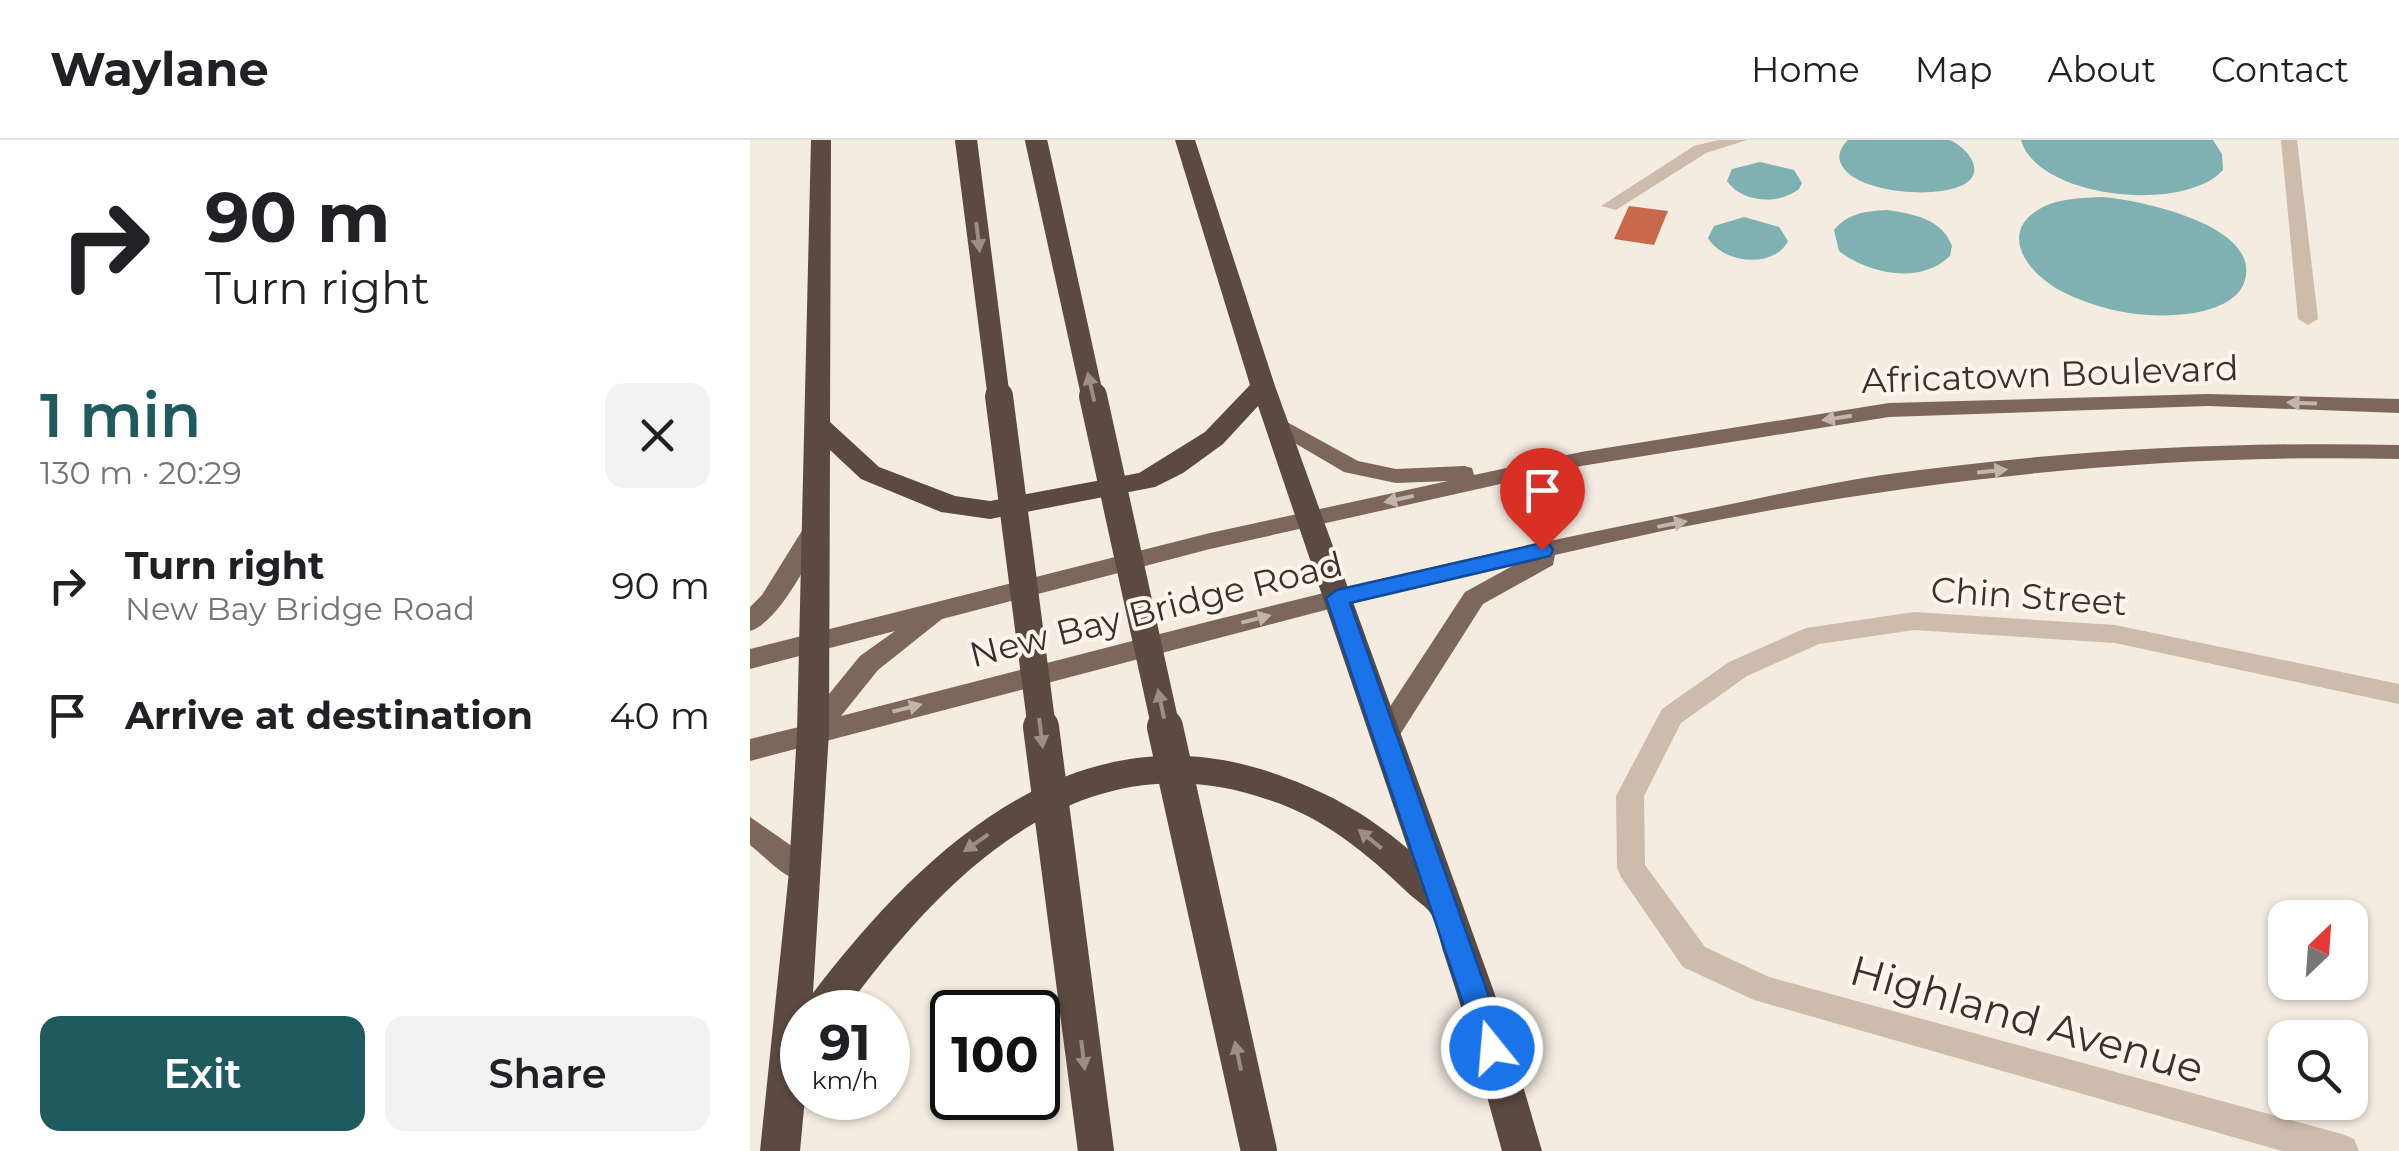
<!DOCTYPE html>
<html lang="en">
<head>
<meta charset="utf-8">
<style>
	:root { --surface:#fff; --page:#f2f2f2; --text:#202124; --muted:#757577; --line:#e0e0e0; --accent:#1f5a5e }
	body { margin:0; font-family:Montserrat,sans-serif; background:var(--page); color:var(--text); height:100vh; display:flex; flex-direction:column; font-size:38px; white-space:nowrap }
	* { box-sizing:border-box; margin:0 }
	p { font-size:32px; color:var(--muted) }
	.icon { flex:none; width:55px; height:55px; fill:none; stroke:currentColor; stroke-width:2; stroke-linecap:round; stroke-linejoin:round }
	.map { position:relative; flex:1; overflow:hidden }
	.panel { display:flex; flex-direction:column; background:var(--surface); width:750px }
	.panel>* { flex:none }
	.guide { background:#fff; color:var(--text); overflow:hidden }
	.needle { width:65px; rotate:25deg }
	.buttons { position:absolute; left:1518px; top:760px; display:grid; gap:20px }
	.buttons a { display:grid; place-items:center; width:100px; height:100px; border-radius:20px; background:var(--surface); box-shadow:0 2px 8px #0004; font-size:50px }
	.speed { position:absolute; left:30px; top:850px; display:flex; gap:20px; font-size:50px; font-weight:700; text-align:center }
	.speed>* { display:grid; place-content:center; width:130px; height:130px; border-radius:50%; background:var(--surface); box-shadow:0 2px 8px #0004; line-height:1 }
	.speed small { font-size:25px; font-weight:400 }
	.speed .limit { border:5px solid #111; border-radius:15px; background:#fff; color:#111 }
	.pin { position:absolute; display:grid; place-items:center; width:85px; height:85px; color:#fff; margin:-102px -42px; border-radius:50% 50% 50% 0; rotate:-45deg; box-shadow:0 0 10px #0007 }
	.pin .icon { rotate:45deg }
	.me { position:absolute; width:110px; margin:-55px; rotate:343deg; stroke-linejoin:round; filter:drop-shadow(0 0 8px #0008) }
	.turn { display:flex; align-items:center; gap:35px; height:210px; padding:0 40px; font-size:45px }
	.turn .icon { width:130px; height:130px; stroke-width:2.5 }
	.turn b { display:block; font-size:70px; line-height:85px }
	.round { display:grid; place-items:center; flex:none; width:105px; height:105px; border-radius:20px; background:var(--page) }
	.head { display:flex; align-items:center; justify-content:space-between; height:170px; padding:0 40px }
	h1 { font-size:60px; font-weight:600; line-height:75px; color:var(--accent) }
	.button { display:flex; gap:20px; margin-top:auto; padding:20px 40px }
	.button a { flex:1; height:115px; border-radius:20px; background:var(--accent); color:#fff; font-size:40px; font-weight:600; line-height:115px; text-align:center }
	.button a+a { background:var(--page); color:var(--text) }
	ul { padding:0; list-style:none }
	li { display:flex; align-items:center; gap:30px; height:130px; padding:0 40px }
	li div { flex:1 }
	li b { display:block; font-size:38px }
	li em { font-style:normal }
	header { display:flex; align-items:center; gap:60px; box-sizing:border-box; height:140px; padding:0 50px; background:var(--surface); border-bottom:2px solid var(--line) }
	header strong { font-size:48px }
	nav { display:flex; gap:55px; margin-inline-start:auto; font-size:35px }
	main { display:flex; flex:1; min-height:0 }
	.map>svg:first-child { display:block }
	.water { fill:#7fb0b2 }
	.building { fill:#c8694b }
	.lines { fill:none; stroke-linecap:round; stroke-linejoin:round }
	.minor { fill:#cdbbac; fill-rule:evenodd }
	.major { fill:#7d675c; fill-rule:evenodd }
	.highway { fill:#5c4a42; fill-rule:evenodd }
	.highway-bridge-far2 { stroke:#5c4a42; stroke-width:22 }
	.highway-bridge-far1 { stroke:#5c4a42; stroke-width:28 }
	.highway-bridge { stroke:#5c4a42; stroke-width:36 }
	.oneway { fill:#9c8e87 }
	.oneway2 { fill:#c2b5ac }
	.route { fill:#1a73e8; stroke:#114b97; stroke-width:2.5 }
	.labels { text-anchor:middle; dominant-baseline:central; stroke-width:8; stroke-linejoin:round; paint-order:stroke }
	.street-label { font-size:35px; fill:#3b302b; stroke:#fbf5ee }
	.near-street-label { font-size:42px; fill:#3b302b; stroke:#fbf5ee }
</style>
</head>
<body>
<header>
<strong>Waylane</strong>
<nav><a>Home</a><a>Map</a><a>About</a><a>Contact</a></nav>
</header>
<main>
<section class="panel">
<div class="guide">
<div class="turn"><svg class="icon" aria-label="right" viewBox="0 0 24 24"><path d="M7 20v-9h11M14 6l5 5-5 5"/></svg><div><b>90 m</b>Turn right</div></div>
</div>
<div class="head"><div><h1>1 min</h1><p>130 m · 20:29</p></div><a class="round"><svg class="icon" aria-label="close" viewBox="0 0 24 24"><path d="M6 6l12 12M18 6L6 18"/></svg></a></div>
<ul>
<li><svg class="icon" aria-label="right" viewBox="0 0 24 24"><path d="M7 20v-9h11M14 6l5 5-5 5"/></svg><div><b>Turn right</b><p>New Bay Bridge Road</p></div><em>90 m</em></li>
<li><svg class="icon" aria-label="arrive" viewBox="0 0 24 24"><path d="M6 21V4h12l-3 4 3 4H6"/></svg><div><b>Arrive at destination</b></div><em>40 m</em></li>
</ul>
<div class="button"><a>Exit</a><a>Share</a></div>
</section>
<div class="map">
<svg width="1649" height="1011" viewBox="0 0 1649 1011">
	<rect width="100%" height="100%" fill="#f4ebe1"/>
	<path class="water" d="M1098,0C1123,0 1178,0 1199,0C1206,2 1214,9 1218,14C1254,62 1128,61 1098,33C1086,22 1087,11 1098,0Z
		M1271,0H1463L1472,14L1473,30C1433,74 1287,58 1271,0Z
		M1010,22L1044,30L1052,43L1049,49C1029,65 992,63 977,41L982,29Z
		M1353,57C1388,60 1515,85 1494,143C1488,161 1462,170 1444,173C1399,180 1352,172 1311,151C1277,133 1246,91 1293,67C1311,58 1333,58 1353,57Z
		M1137,70C1164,74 1192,79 1202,106L1200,116C1170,145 1119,134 1089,111L1084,90C1098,73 1116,71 1137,70Z
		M994,77L1029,87L1038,101C1024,129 973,124 958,98L964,86Z"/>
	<path class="building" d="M879,66L918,71L904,105L864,99Z"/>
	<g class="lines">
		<path class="minor" d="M968,0H997L956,13L866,70L851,66L944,6Z
			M1531,0H1547L1568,179L1558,185L1548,179Z
			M1164,472L1365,485L1649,544V564L1365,503L1164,490L1069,504L997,536L931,583L894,656L895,725L955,807L1019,837L1592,994L1604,999L1609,1011H1532L1004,860L933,827L871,737L867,728L866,656L912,569L979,522L1056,488Z"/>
		<path class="major" d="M1458,254L1649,259V273L1458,266L1139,277L831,326L460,409L192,479L128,530L91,576C377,503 662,425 952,370C1012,358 1072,344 1132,335C1302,311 1478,301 1649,305V319C1365,312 1080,350 805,415L803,425L733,464L644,604L635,607L626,604L622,596L626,588L715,452L766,424L587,467L0,621V599L53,586L110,516L145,491L0,529V509L460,393L698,341L646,343L594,332L519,288L515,283L526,276L608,321L646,329L714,326L722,328L724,335L831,312L1139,263Z
			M66,379L77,387C61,415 31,481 0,491V467L12,455L58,381Z
			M0,677L66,723L70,732L66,741C43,749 18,719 0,705Z"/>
		<path class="highway" d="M61,0H81L80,282L129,327L205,356L240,361L389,333L455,292L500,245L425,0H445L525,246L752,874L792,1011H752C734,945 716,879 694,814C690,803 687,781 679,771C674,765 663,758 657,752C615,712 574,678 519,660C332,595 196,732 94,872H52L55,958L50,1011H10L39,732L47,592ZM508,266L658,709C615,672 573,650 520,632C324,567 173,709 63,853L79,592L80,310L111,339L191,372L240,379L405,347L433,333L473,304Z"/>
		<path class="highway-bridge-far2" d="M216,0L249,259
			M286,0L343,259"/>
		<path class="highway-bridge-far1" d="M249,256L292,589
			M343,256L416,589"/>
		<path class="highway-bridge" d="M291,587L346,1011
			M415,587L509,1011"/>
	</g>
	<defs><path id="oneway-solid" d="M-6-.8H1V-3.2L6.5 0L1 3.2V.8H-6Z" transform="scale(2.5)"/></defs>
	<g class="oneway">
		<use href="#oneway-solid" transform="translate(228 97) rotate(83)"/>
		<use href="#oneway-solid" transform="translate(341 247) rotate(-103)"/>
		<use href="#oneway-solid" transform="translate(411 564) rotate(-102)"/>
		<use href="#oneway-solid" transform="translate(291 593) rotate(83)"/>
		<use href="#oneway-solid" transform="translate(620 699) rotate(-141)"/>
		<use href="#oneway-solid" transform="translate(226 703) rotate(145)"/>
		<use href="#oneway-solid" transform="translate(333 915) rotate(83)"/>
		<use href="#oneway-solid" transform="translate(488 916) rotate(-102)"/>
	</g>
	<g class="oneway2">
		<use href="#oneway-solid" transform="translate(1552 263) rotate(-178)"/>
		<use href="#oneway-solid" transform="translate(1087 278) rotate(171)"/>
		<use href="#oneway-solid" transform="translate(1242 331) rotate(-6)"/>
		<use href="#oneway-solid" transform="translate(649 359) rotate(168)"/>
		<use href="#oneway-solid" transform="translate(922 384) rotate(-11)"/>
		<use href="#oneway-solid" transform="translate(506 479) rotate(-14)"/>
		<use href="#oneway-solid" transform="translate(157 568) rotate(-14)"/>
	</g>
	<path class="route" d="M792,403L800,405L803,410L800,416L600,463L757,908L753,919L742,923L732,919L728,908L576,458L587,450Z"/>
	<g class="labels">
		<g class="street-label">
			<text transform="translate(1300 234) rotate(-2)">Africatown Boulevard</text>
			<text transform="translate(1279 456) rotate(4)">Chin Street</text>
			<text transform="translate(406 469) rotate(-14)">New Bay Bridge Road</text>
		</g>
		<g class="near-street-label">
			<text transform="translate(1277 879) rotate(16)">Highland Avenue</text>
		</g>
	</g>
</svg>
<div class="buttons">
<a><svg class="needle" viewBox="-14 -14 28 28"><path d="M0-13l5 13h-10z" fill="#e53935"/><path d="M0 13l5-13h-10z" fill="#757577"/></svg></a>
<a><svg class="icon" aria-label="search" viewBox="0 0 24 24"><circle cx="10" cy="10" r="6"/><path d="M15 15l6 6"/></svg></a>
</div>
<div class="speed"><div>91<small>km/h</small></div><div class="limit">100</div></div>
<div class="pin" style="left:792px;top:410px;background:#d93025"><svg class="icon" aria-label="arrive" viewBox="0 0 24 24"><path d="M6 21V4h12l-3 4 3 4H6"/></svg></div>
<svg class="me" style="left:742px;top:908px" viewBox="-20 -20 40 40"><circle r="17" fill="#1a73e8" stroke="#fff" stroke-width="3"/><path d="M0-11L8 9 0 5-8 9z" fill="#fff"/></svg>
</div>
</main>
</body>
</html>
